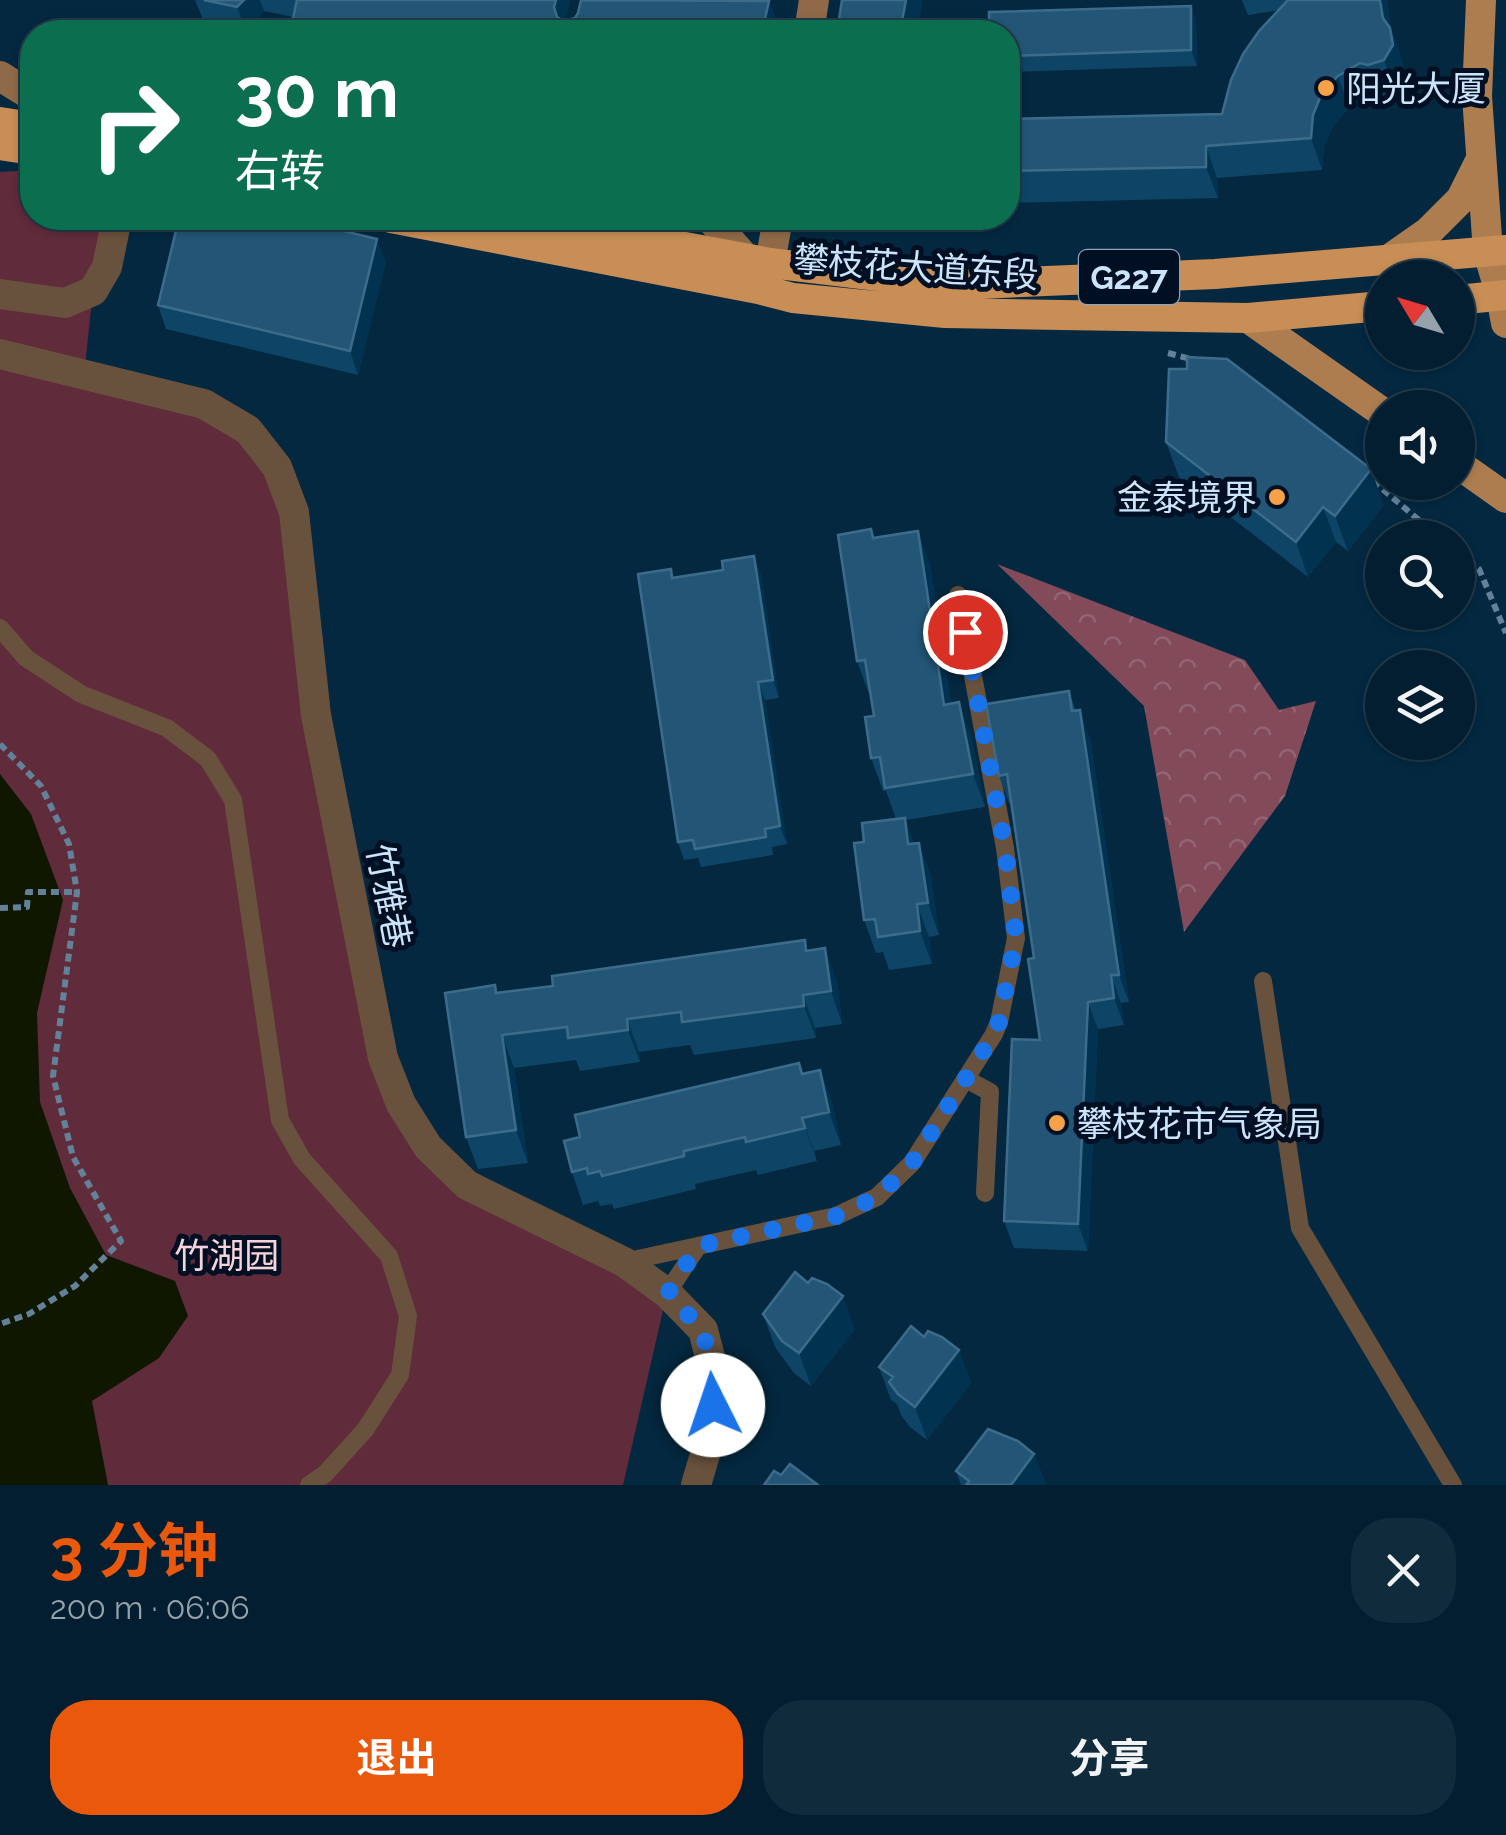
<!DOCTYPE html>
<html lang="zh">
<head>
<meta charset="utf-8">
<style>
	:root { --surface:#021e30; --page:#102b3c; --text:#f1f3f6; --muted:#96a2ab; --line:#233c4c; --accent:#ea580c }
	body { margin:0; font-family:Raleway,"Noto Sans SC",sans-serif; background:var(--page); color:var(--text); height:100vh; display:flex; flex-direction:column; font-size:38px; white-space:nowrap }
	* { box-sizing:border-box; margin:0 }
	p { font-size:32px; color:var(--muted) }
	.icon { flex:none; width:55px; height:55px; fill:none; stroke:currentColor; stroke-width:2; stroke-linecap:round; stroke-linejoin:round }
	.map { position:relative; height:1485px; overflow:hidden }
	.sheet { display:flex; flex-direction:column; background:var(--surface); flex:1 }
	.sheet>* { flex:none }
	.guide { position:absolute; left:20px; top:20px; width:1000px; height:210px; border-radius:40px; box-shadow:0 2px 8px #0004,0 0 0 2px var(--line); background:#0b6e4f; color:#fff; overflow:hidden }
	.needle { width:65px; rotate:308deg }
	.controls { position:absolute; left:1365px; top:260px; display:grid; gap:20px }
	.controls a { display:grid; place-items:center; width:110px; height:110px; border-radius:50%; background:var(--surface); box-shadow:0 2px 8px #0004,0 0 0 2px var(--line); font-size:50px }
	.pin { position:absolute; display:grid; place-items:center; width:85px; height:85px; color:#fff; margin:-42px; border:5px solid #fff; border-radius:50%; box-shadow:0 2px 10px #0007 }
	.me { position:absolute; width:110px; margin:-55px; rotate:356deg; stroke-linejoin:round; filter:drop-shadow(0 0 8px #0008) }
	.turn { display:flex; align-items:center; gap:35px; height:210px; padding:0 50px; font-size:45px }
	.turn .icon { width:130px; height:130px; stroke-width:2.5 }
	.turn b { display:block; font-size:70px; line-height:85px }
	.round { display:grid; place-items:center; flex:none; width:105px; height:105px; border-radius:40px; background:var(--page) }
	.summary { display:flex; align-items:center; justify-content:space-between; height:170px; padding:0 50px }
	h1 { font-size:60px; font-weight:700; line-height:75px; color:var(--accent) }
	.button { display:flex; gap:20px; margin-top:auto; padding:20px 50px }
	.button a { flex:1; height:115px; border-radius:40px; background:var(--accent); color:#fff; font-size:40px; font-weight:700; line-height:115px; text-align:center }
	.button a+a { background:var(--page); color:var(--text) }
	.map>svg:first-child { display:block }
	.green { fill:#602b3a }
	.forest { fill:url(#forest-crowns) }
	.water { fill:#101700 }
	.lines { fill:none; stroke-linecap:round; stroke-linejoin:round }
	.path { stroke:#638299; stroke-width:6; stroke-dasharray:8 5; stroke-linecap:butt }
	.lane { stroke:#69523d; stroke-width:18 }
	.street { stroke:#69523d; stroke-width:30 }
	.secondary { stroke:#906a48; stroke-width:30 }
	.primary { stroke:#ad7d50; stroke-width:30 }
	.highway { stroke:#c88e56; stroke-width:30 }
	.wall { fill:#0e4566 }
	.shaded-wall { fill:#013250 }
	.building { fill:#235676; stroke:#3d6c8b; stroke-width:2.5 }
	.route { stroke:#1a73e8; stroke-width:18; stroke-dasharray:0 32.4 }
	.poi-dot { fill:#f7a149; stroke:#001022; stroke-width:4 }
	.labels { text-anchor:middle; dominant-baseline:central; stroke-width:10; stroke-linejoin:round; paint-order:stroke }
	.shield { fill:#001022; stroke:#8ea4b9; stroke-width:2.5 }
	.shield-label { font-size:32px; font-weight:bold; fill:#cbe4fa }
	.poi-label { font-size:35px; fill:#cbe4fa; stroke:#001022; text-anchor:start }
	.street-label { font-size:35px; fill:#cbe4fa; stroke:#001022 }
	.park-label { font-size:35px; fill:#f9d3db; stroke:#001022 }
</style>
</head>
<body>
<div class="map">
<svg width="1506" height="1485" viewBox="0 0 1506 1485">
	<defs>
		<pattern id="forest-crowns" width="20" height="18" patternUnits="userSpaceOnUse" patternTransform="scale(2.5)"><rect width="20" height="18" fill="#834a59"/><path d="M2 6a3 3 0 1 1 6 0M12 15a3 3 0 1 1 6 0" fill="none" stroke="#936472"/></pattern>
	</defs>
	<rect width="100%" height="100%" fill="#032840"/>
	<path class="green" d="M32,170V218H117L93,291L84,375L204,404L277,467L383,1058L428,1147L667,1293L623,1485H0V172Z"/>
	<path class="forest" d="M997,564L1245,660L1279,710L1316,701L1285,796L1184,932L1144,706Z"/>
	<path class="water" d="M0,774L31,814L63,900L37,1013L40,1102L70,1188L106,1255L175,1281L188,1316L159,1358L92,1401L108,1485H0Z"/>
	<g class="lines">
		<path class="path" d="M1168,353L1191,359
			M1373,481L1440,538
			M1458,552L1479,569L1506,633
			M0,744L41,786L69,844L77,892L53,1076L73,1157L121,1241L75,1286L29,1314L0,1324
			M0,908L27,907L28,892H77"/>
		<path class="lane" d="M0,628L26,658L81,694L167,728L208,759L233,800L280,1120L302,1159L389,1256L408,1316L400,1375L365,1430L325,1474L309,1485
			M1263,981L1300,1228L1453,1485
			M966,1079L990,1092L985,1193
			M624,1262L836,1216L877,1197L912,1163L994,1034L999,1022L1016,938L1005,848L958,595
			M667,1293L698,1246"/>
		<path class="street" d="M0,294L65,303L93,291L107,267L117,218
			M0,354L204,404L248,430L277,467L294,512L316,715L383,1058L401,1104L428,1147L467,1185L624,1262L667,1293L703,1330L715,1376L711,1434L696,1485"/>
		<path class="secondary" d="M809,32L814,0
			M0,76L32,96
			M710,218L745,258
			M770,263L778,218"/>
		<path class="primary" d="M1481,0L1477,96L1488,252L1501,296L1506,323
			M1388,260L1428,232L1461,199L1480,161
			M1248,318L1382,412
			M1458,464L1506,498"/>
		<path class="highway" d="M0,122L32,127
			M0,145L32,150
			M391,218L758,289L793,298L945,313L1248,318L1382,306
			M530,218L770,263L953,285L1215,274L1506,250
			M1458,300L1506,295"/>
	</g>
	<path class="wall" d="M195,0H570L565,21L769,1L777,25L776,32H290L293,17L264,11L246,30L204,22Z
		M1242,0H1387L1391,30L1402,59L1404,77L1395,91L1379,97L1371,95L1349,108L1334,125L1324,146L1322,170L1217,178L1218,198L1008,203V119L1222,114L1279,10L1248,15Z
		M1191,6L1196,22L1197,66L1008,72V32Z
		M386,262L358,375L166,329L158,305Z
		M1166,442L1384,505L1348,551L1336,542L1308,577L1179,477Z
		M874,538L930,564L951,704L971,735L985,807L906,820L914,844L919,843L931,876L939,935L929,937L932,964L889,970L883,952L876,953L864,920V842L896,819L886,791H883L871,758L874,716L870,694H869L857,661Z
		M671,569L674,578L761,574L779,698L765,700L787,844L772,847L773,855L701,867L698,858L684,860L678,842Z
		M1069,691L1076,711L1090,738L1129,1002L1121,1003L1124,1025L1098,1029L1088,1251L1014,1248L1004,1221L1040,1040L1034,958L1011,803H1009L999,776Z
		M805,940L808,951L837,981L842,1024L815,1028L816,1038L694,1055L690,1045L639,1052L640,1062L580,1071L576,1060L514,1068L528,1163L478,1169L466,1137L495,985L498,993L553,986Z
		M799,1063L803,1074L820,1070L832,1102L841,1145L814,1151L817,1161L758,1175L756,1170L695,1184L696,1189L614,1209L612,1204L600,1206L598,1201L583,1205L572,1172L580,1137Z
		M763,1314L855,1329L811,1386L794,1373L775,1347Z
		M924,1337L959,1350L971,1383L927,1440L910,1427L901,1415L897,1404L891,1400L879,1367Z
		M1034,1454L1046,1485H961L956,1471Z"/>
	<path class="shaded-wall" d="M244,0H260L264,11L246,30L237,7Z
		M556,0H570L563,30L554,7Z
		M906,0H923L917,32H900Z
		M1380,0H1387L1391,30L1402,59L1404,77L1395,91L1384,60L1383,18Z
		M769,1L777,25L776,32H762Z
		M1191,6L1196,22L1197,66L1191,50Z
		M1338,76L1349,108L1334,125L1324,146L1322,170L1311,138L1313,115L1322,93Z
		M1206,146L1217,178L1218,198L1206,167Z
		M377,239L386,262L358,375L350,351Z
		M1371,469L1384,505L1348,551L1335,516Z
		M1323,507L1336,542L1308,577L1296,542Z
		M918,531L930,564L956,737L944,705Z
		M754,556L761,574L779,698L773,680Z
		M758,682L765,700L787,844L780,826Z
		M959,702L971,735L985,807L973,774Z
		M1080,710L1090,738L1129,1002L1119,975Z
		M905,818L917,850L908,844Z
		M919,843L931,876L939,935L928,903Z
		M917,904L929,937L932,964L920,931Z
		M825,948L837,981L842,1024L831,991Z
		M1111,975L1121,1003L1124,1025L1114,998Z
		M803,995L815,1028L816,1038L804,1006Z
		M1088,1002L1098,1029L1088,1251L1078,1224Z
		M627,1019L639,1052L640,1062L628,1030Z
		M502,1035L514,1068L528,1163L516,1130Z
		M820,1070L832,1102L841,1145L829,1112Z
		M802,1118L814,1151L817,1161L805,1128Z
		M843,1296L855,1329L811,1386L799,1353Z
		M959,1350L971,1383L927,1440L915,1407Z
		M1034,1454L1046,1485H1011Z"/>
	<path class="building" d="M204,0H244L237,7Z
		M297,0H556L554,7L557,17L564,21L575,18L578,13L581,0L769,1L762,32H290Z
		M842,0H906L900,32H837Z
		M1288,0H1380L1383,18L1390,28L1393,45L1384,60L1368,65L1360,63L1338,76L1322,93L1313,115L1311,138L1206,146V167L1008,171V119L1222,114L1231,80L1243,54L1259,31Z
		M1191,6V50L1008,56V32H989V12Z
		M179,218H289L377,239L350,351L158,305Z
		M1187,357L1227,359L1371,469L1335,516L1323,507L1296,542L1166,442L1169,369H1187Z
		M871,529L873,538L918,531L944,705L959,702L973,774L885,788L880,757L871,758L865,717L874,716L865,660L857,661L838,535Z
		M754,556L773,680L758,682L780,826L765,829L766,837L695,849L693,840L678,842L638,574L671,569L672,578L723,570L722,561Z
		M1069,691L1072,711L1080,710L1119,975H1111L1114,998L1088,1002L1078,1224L1004,1221L1012,1039L1040,1040L1028,959L1034,958L1007,774L999,776L986,704Z
		M905,818L908,844L919,843L928,903L917,904L920,931L878,937L875,919L864,920L854,843L864,842L862,823Z
		M805,940L806,951L825,948L831,991L803,995L804,1006L682,1022L681,1012L627,1019L628,1030L568,1038L567,1027L502,1035L516,1130L466,1137L445,993L495,985L496,993L553,986L552,976Z
		M799,1063L802,1074L820,1070L829,1112L802,1118L805,1128L746,1142L745,1137L684,1151V1156L602,1176L600,1171L588,1174L587,1168L572,1172L564,1141L580,1137L575,1115Z
		M795,1272L808,1283L812,1278L827,1284L843,1296L799,1353L782,1341L763,1314Z
		M911,1326L924,1337L928,1331L942,1337L959,1350L915,1407L898,1394L889,1382L893,1377L879,1367Z
		M988,1429L1018,1441L1034,1454L1011,1485H966L969,1481L956,1471Z
		M790,1464L818,1485H764L774,1471L781,1475Z"/>
	<g class="lines">
		<path class="route" d="M713,1405L715,1376L702,1330L668,1293L698,1246L836,1216L877,1197L912,1163L994,1034L999,1022L1016,938L1005,848L965,632"/>
	</g>
	<g class="poi-dot">
		<circle cx="1326" cy="88" r="10"/>
		<circle cx="1277" cy="497" r="10"/>
		<circle cx="1057" cy="1123" r="10"/>
	</g>
	<g class="labels">
		<rect class="shield" x="1079" y="250" width="100" height="54" rx="8"/>
		<g class="shield-label">
			<text x="1129" y="277">G227</text>
		</g>
		<g class="poi-label">
			<text x="1346" y="88">阳光大厦</text>
			<text x="1257" y="497" text-anchor="end">金泰境界</text>
			<text x="1077" y="1123">攀枝花市气象局</text>
		</g>
		<g class="street-label">
			<text transform="translate(916 267) rotate(4)">攀枝花大道东段</text>
			<text transform="translate(389 896) rotate(79)">竹雅巷</text>
		</g>
		<g class="park-label">
			<text x="227" y="1255">竹湖园</text>
		</g>
	</g>
</svg>
<div class="controls">
<a><svg class="needle" viewBox="-14 -14 28 28"><path d="M0-13l5 13h-10z" fill="#e53935"/><path d="M0 13l5-13h-10z" fill="#96a2ab"/></svg></a>
<a><svg class="icon" aria-label="sound" viewBox="0 0 24 24"><path d="M4 9h4l5-4v14l-5-4H4zM17 9q2 3 0 6"/></svg></a>
<a><svg class="icon" aria-label="search" viewBox="0 0 24 24"><circle cx="10" cy="10" r="6"/><path d="M15 15l6 6"/></svg></a>
<a><svg class="icon" aria-label="layers" viewBox="0 0 24 24"><path d="M12 4l9 5-9 5-9-5zM3 14l9 5 9-5"/></svg></a>
</div>
<div class="pin" style="left:965px;top:632px;background:#d93025"><svg class="icon" aria-label="arrive" viewBox="0 0 24 24"><path d="M6 21V4h12l-3 4 3 4H6"/></svg></div>
<svg class="me" style="left:713px;top:1405px" viewBox="-20 -20 40 40"><circle r="19" fill="#fff"/><path d="M0-13L10 11 0 6-10 11z" fill="#1a73e8"/></svg>
<div class="guide">
<div class="turn"><svg class="icon" aria-label="right" viewBox="0 0 24 24"><path d="M7 20v-9h11M14 6l5 5-5 5"/></svg><div><b>30 m</b>右转</div></div>
</div>
</div>
<section class="sheet">
<div class="summary"><div><h1>3 分钟</h1><p>200 m · 06:06</p></div><a class="round"><svg class="icon" aria-label="close" viewBox="0 0 24 24"><path d="M6 6l12 12M18 6L6 18"/></svg></a></div>
<div class="button"><a>退出</a><a>分享</a></div>
</section>
</body>
</html>
